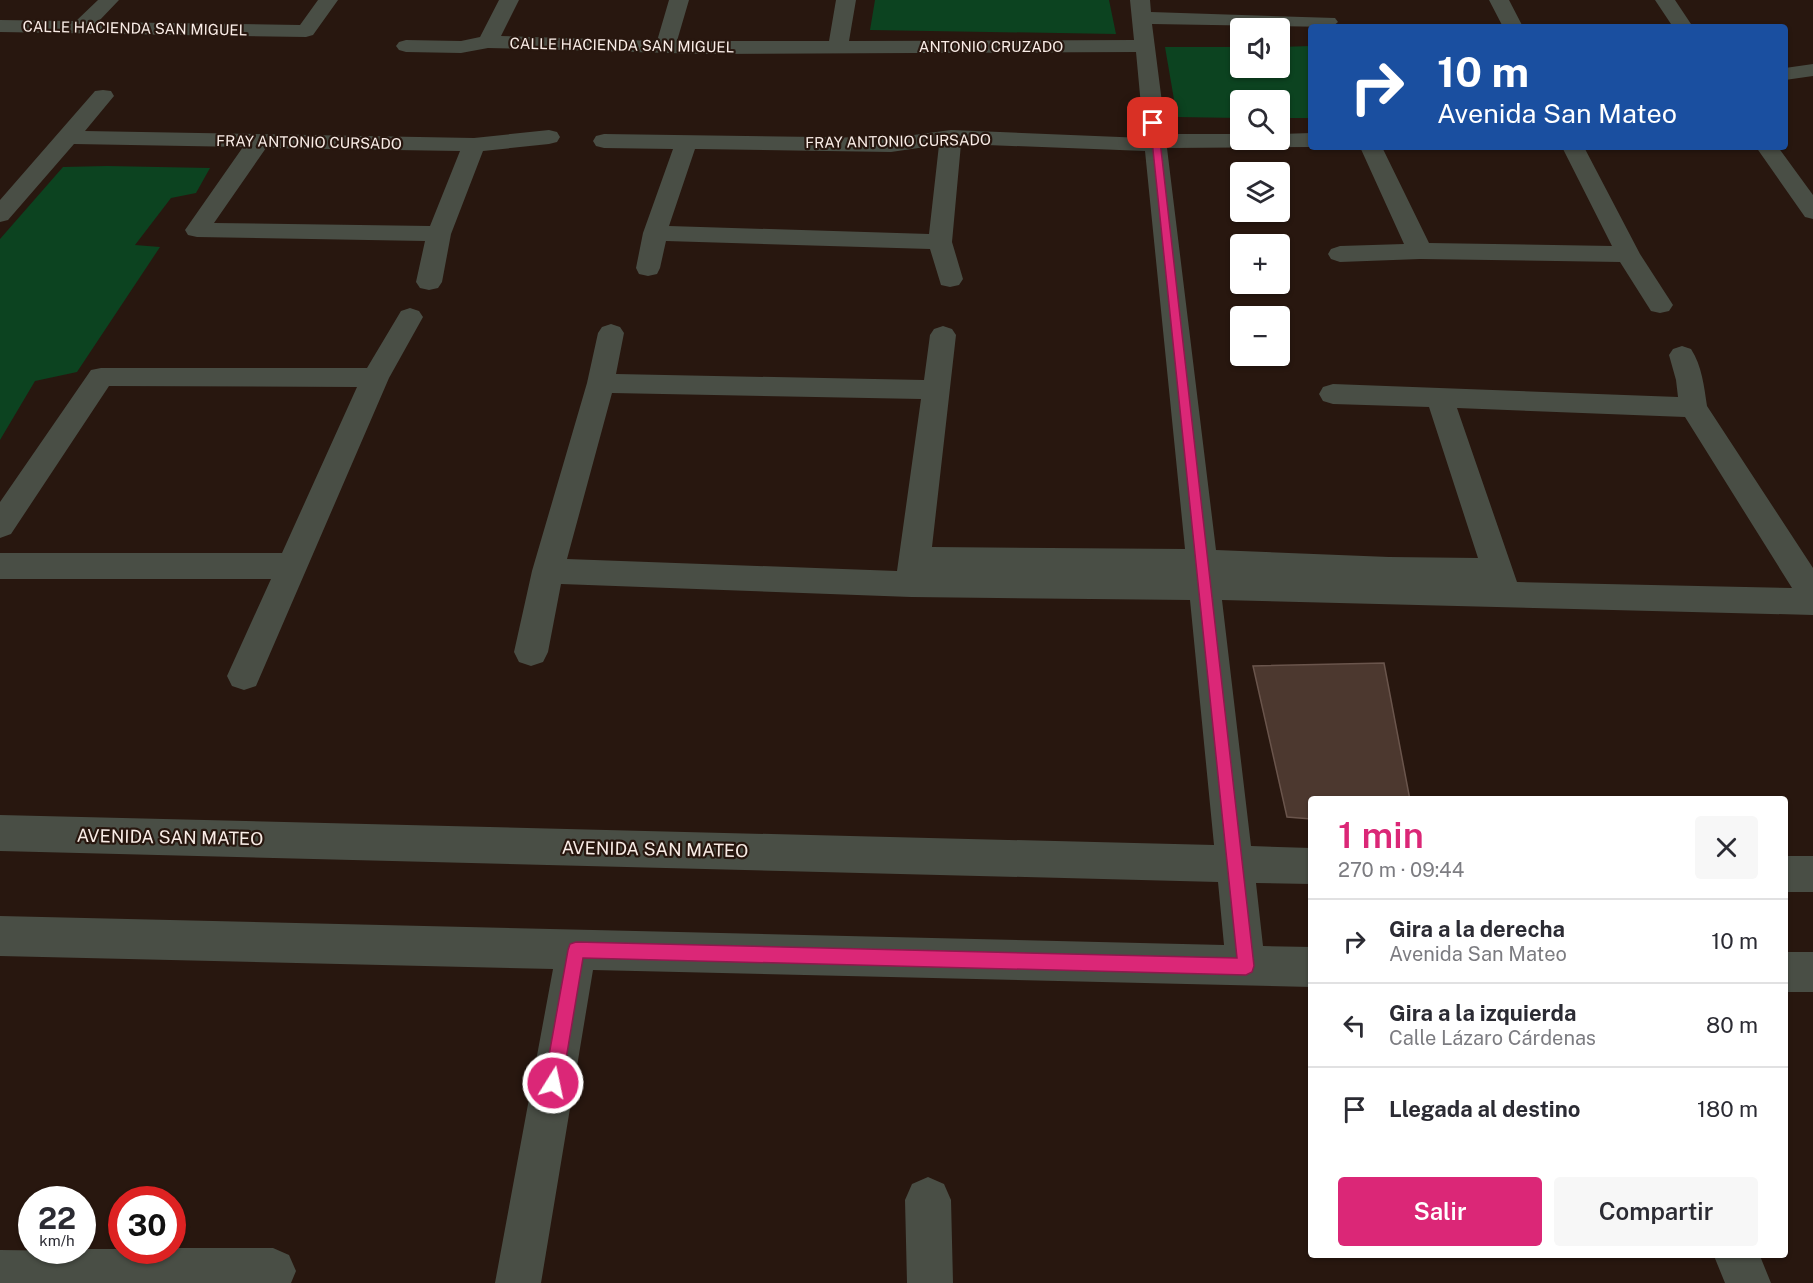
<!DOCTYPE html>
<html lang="es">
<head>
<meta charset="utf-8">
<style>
	:root { --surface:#fff; --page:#f7f7f7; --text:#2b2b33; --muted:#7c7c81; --line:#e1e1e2; --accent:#db2777 }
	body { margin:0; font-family:"Public Sans",sans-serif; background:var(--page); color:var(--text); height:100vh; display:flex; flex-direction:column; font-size:22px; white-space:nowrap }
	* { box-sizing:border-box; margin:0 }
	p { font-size:20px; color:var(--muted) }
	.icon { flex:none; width:33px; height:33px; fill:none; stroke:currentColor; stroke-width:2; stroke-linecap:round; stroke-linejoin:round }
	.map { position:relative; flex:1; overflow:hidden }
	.details { position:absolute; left:1308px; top:796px; width:480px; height:462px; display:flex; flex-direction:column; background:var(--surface); border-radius:6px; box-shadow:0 2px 4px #0004 }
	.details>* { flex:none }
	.hud { position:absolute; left:1308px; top:24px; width:480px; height:126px; border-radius:6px; box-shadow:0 2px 4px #0004; background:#1a4fa0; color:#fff; overflow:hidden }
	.fabs { position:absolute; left:1230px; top:18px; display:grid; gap:12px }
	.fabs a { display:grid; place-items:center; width:60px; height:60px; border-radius:6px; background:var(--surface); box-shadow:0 2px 4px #0004; font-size:30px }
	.speed { position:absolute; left:18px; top:1186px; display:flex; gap:12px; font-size:30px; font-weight:700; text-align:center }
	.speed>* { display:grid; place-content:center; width:78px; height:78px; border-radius:50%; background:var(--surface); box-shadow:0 2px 4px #0004; line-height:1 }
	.speed small { font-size:15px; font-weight:400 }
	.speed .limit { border:9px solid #d22; background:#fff; color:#111 }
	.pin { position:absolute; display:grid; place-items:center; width:51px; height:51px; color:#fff; margin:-26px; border-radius:12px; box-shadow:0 3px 9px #0006 }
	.me { position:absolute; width:66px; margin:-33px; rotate:10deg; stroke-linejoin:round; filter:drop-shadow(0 0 4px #0008) }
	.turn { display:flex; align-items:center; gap:21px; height:126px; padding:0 30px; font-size:27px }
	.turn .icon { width:78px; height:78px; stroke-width:2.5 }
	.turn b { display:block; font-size:42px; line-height:51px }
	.round { display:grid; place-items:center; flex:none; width:63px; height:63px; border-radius:6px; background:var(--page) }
	.summary { display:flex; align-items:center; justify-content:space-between; height:102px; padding:0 30px }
	h1 { font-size:36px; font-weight:600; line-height:45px; color:var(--accent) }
	.primary-button { display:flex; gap:12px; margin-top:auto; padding:12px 30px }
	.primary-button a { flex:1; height:69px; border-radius:6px; background:var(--accent); color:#fff; font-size:24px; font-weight:600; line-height:69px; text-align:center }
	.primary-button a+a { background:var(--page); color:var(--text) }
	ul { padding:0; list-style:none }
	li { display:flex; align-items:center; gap:18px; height:84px; padding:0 30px; border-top:2px solid var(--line) }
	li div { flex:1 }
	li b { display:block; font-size:22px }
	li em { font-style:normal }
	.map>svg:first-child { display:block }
	.green { fill:#0c4320 }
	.building { fill:#4c382f; stroke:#6a554c; stroke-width:1.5 }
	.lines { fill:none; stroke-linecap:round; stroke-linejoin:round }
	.minor { fill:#494e45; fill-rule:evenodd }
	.route { fill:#db2777; stroke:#8e194d; stroke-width:1.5 }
	.labels { text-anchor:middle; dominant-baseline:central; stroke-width:4.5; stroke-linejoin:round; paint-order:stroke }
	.far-street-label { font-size:15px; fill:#f9ece6; stroke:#28170f }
	.street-label { font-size:18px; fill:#f9ece6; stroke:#28170f }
</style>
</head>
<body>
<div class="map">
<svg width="1813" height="1283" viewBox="0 0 1813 1283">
	<rect width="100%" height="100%" fill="#28170f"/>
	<path class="green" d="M875,0H1109L1116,34L870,30Z
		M1311,46V118H1280V100H1240V118L1177,117L1165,47H1240V68H1280V47Z
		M107,166L210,168L196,193L171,198L135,245L160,247L77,372L35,381L0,440V239L63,167Z"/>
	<path class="building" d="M1384,663L1410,800H1311V819L1287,817L1253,666Z"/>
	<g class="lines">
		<path class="minor" d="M98,0H119L98,22L300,25L318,0H338L313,35L306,37L0,32V20L76,21Z
			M499,0H519L501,36L657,41L669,0H689L677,41H829L836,0H856L849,41L1134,40L1130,0H1150L1151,12L1335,18L1338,22L1332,27L1152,24L1166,134H1240V140H1280V134L1311,133V147L1167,148L1216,550L1389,557L1478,558L1429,407L1333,404L1323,401L1319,394L1323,387L1333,384L1678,397L1676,380L1669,355L1673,349L1682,346L1691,349C1702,366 1704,386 1707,406L1813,568V615L1222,600L1251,846L1311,848V884L1256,883L1263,946L1311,947V987L593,970L541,1283H495L553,969L0,956V916L1224,945L1218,882L0,851V815L1214,845L1190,600L911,597L561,584L548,652L543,662L531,666L519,662L514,652L532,571L587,383L598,333L602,327L611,324L620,327L624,333L616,374L924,380L930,335L934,329L943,326L952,329L956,335L932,547L1185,549L1145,151L961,144L952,242L963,279L959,285L950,287L941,285L930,249L666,241L660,268L657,274L648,276L639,274L636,268L643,233L673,149L604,148L596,146L593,141L596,136L604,134L891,138L951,130L1144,138L1136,52L705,54L488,48L461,53L406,52L399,50L396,46L399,42L406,40L461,41L480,37ZM939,145L929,234L669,226L695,149L891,152ZM612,393L921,399L897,571L567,559ZM1457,408L1685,417L1792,588L1517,582Z
			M1489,0H1509L1523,27H1503Z
			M1655,0H1675L1693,27H1673Z
			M1813,64V76L1785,80V68Z
			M103,90L111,91L114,96L85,131L474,138L549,130L557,132L560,137L557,142L549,144L483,151L451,234L442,282L438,288L429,290L420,288L416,282L425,241L197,237L188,235L185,230L243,147L74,144L8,220L0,222V200L95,91ZM266,148L460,151L430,226L214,223Z
			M1360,147H1382L1429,243L1612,246L1562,147H1584L1640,254L1673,305L1669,311L1660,313L1651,311L1620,262L1420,259L1340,262L1331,259L1328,254L1331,249L1340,246L1404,244Z
			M1756,147H1778L1813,195V219L1805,217Z
			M410,308L419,311L423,317L389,378L256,686L244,690L232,686L227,676L271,579H0V553H282L357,387L109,386L11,534L0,538V502L91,370L101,368H367L401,311Z
			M1785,856H1813V892H1785Z
			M1785,952H1813V992H1785Z
			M928,1177L944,1184L951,1200L953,1283H907L905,1200L912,1184Z
			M172,1248H273L289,1255L296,1271L291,1283H0V1250L82,1251V1249H122V1251H172Z
			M1714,1256H1760L1771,1283H1725Z"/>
	</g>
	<path class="route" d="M1150,121L1158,123L1254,966L1252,972L1246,975L583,958L562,1083L559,1089L553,1092L547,1089L544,1083L568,950L570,944L576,942L1237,958Z"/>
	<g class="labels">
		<g class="far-street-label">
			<text transform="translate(135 28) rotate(1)">CALLE HACIENDA SAN MIGUEL</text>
			<text transform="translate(622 45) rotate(1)">CALLE HACIENDA SAN MIGUEL</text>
			<text x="991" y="46">ANTONIO CRUZADO</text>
			<text transform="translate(898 141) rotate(-1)">FRAY ANTONIO CURSADO</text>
			<text transform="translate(309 142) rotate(1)">FRAY ANTONIO CURSADO</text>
		</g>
		<g class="street-label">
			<text transform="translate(170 837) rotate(1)">AVENIDA SAN MATEO</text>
			<text transform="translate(655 849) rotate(1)">AVENIDA SAN MATEO</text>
		</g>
	</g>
</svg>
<div class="fabs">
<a><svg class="icon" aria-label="sound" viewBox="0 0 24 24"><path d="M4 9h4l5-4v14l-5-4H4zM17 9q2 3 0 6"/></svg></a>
<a><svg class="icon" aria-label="search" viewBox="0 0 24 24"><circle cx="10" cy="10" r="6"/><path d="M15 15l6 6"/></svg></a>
<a><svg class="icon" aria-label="layers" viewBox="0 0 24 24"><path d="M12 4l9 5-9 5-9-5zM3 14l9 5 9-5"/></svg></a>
<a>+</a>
<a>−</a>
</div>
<div class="speed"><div>22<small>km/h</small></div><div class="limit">30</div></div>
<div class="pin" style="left:1153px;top:123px;background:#d93025"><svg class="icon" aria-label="arrive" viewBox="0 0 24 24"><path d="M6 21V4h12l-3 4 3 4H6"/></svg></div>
<svg class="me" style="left:553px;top:1083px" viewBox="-20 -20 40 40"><circle r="17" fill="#db2777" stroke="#fff" stroke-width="3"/><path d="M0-11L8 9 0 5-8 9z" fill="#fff"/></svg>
<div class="hud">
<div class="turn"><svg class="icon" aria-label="right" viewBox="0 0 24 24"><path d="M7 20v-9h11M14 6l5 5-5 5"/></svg><div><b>10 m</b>Avenida San Mateo</div></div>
</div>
<section class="details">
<div class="summary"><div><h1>1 min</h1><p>270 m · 09:44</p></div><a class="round"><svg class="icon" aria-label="close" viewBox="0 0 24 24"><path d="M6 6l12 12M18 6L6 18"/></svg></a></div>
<ul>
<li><svg class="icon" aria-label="right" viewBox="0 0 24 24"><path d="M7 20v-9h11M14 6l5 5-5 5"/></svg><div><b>Gira a la derecha</b><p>Avenida San Mateo</p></div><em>10 m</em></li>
<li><svg class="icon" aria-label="left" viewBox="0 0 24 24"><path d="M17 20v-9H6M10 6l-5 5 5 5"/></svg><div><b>Gira a la izquierda</b><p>Calle Lázaro Cárdenas</p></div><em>80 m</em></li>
<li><svg class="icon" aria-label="arrive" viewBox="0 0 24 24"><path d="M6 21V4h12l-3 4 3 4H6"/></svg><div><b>Llegada al destino</b></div><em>180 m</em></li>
</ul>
<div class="primary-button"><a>Salir</a><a>Compartir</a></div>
</section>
</div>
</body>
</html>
